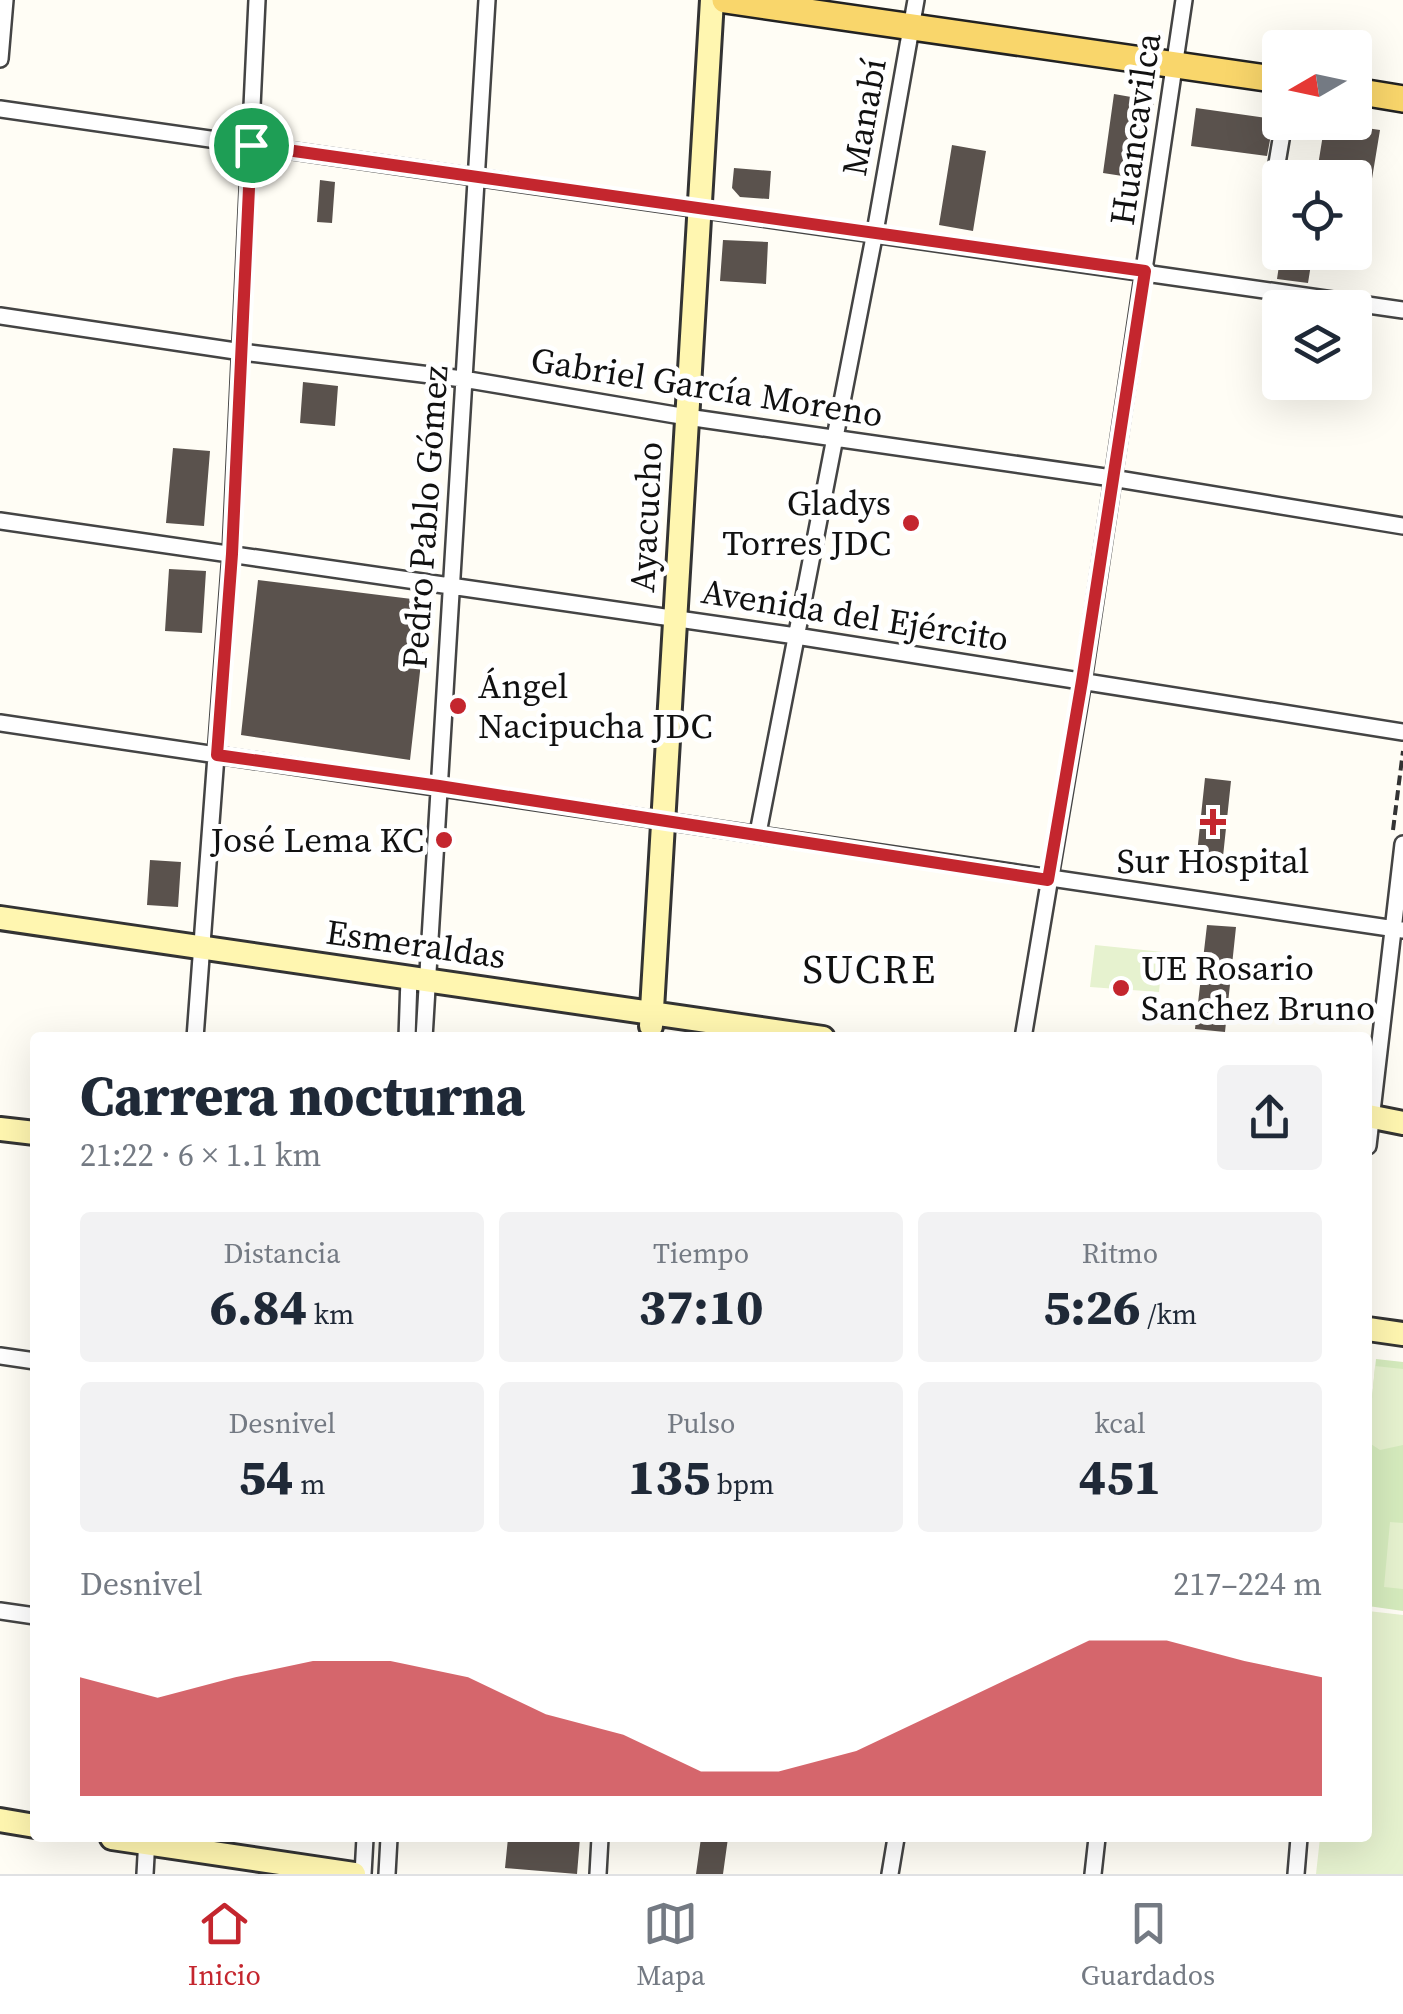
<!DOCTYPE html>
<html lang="es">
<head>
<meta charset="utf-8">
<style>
	:root { --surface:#fff; --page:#f2f2f3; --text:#1f2937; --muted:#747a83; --line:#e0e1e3; --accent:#c4262e }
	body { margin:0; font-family:"Source Serif 4",serif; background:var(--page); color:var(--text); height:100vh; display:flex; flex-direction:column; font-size:38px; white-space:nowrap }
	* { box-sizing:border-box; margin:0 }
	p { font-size:32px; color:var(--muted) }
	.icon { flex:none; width:55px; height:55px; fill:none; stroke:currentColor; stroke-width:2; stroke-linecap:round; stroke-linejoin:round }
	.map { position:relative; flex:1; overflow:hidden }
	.details { position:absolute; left:30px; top:1032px; width:1342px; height:810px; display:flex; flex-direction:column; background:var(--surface); border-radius:10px; box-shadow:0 10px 40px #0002 }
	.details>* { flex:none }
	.needle { width:65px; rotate:261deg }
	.buttons { position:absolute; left:1262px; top:30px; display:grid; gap:20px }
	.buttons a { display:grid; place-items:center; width:110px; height:110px; border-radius:10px; background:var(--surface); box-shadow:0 10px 40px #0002; font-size:50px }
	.pin { position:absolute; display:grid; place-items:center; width:85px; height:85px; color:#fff; margin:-42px; border:5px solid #fff; border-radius:50%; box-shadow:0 2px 10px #0007 }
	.round { display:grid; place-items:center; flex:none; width:105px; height:105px; border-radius:10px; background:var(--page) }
	.summary { display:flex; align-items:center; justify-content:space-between; height:170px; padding:0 50px }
	h1 { font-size:55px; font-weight:800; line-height:75px }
	.metrics { display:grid; grid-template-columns:repeat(3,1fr); gap:15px; height:170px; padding:10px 50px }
	.metrics div { display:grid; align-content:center; border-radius:10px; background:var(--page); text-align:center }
	.metrics b { font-size:50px; font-weight:800 }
	.metrics small { font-size:28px; font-weight:400 }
	.metrics p { font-size:28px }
	.chart { height:280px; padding:20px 50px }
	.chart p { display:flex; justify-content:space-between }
	.chart svg { width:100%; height:180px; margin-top:10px; fill:var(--accent); opacity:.7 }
	.dock { display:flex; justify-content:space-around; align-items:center; height:140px; border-top:2px solid var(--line); background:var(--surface); font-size:28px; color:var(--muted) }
	.dock a { display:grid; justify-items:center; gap:5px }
	.dock .selected { color:var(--accent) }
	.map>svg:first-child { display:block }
	.green { fill:#d5ebbd }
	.pitch { fill:#e6f2cf }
	.building { fill:#5a524d }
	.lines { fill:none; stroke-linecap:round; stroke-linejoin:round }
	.street-casing { stroke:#444; stroke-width:20 }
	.secondary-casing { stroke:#333; stroke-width:28 }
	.primary-casing { stroke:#222; stroke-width:30 }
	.path { stroke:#333; stroke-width:4; stroke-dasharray:10 5; stroke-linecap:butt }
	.street { stroke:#fff; stroke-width:15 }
	.secondary { stroke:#fff6b0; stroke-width:22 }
	.primary { stroke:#f9d66b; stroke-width:25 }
	.route-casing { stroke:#fff; stroke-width:20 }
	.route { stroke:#c4262e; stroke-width:12 }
	.poi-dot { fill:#c4262e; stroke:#fff; stroke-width:4 }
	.labels { text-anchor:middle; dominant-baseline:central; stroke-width:10; stroke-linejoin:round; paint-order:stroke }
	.street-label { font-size:35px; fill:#111; stroke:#fff }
	.poi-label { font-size:35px; fill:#111; stroke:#fff; text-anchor:end }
	.quarter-label { font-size:40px; letter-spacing:2.5px; fill:#111; stroke:#fff }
</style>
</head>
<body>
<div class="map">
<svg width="1403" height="1874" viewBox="0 0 1403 1874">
	<rect width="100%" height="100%" fill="#fffdf5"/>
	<path class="green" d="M 1376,1359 L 1403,1362 L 1403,1611 L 1368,1606 L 1368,1436 Z"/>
	<path class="pitch" d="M 1095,945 L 1163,952 L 1159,992 L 1090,987 Z
		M 1375,1366 L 1403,1369 L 1403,1445 L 1380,1450 L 1368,1442 Z
		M 1390,1522 L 1403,1523 L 1403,1589 L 1384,1587 Z
		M 1368,1611 L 1403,1615 L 1403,1874 L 1316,1874 L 1320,1838 L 1368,1838 Z"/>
	<path class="building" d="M 1114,94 L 1154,101 L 1142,179 L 1103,173 Z
		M 1196,108 L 1274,119 L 1267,156 L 1191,146 Z
		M 1325,122 L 1380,130 L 1367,209 L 1355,207 L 1355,178 L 1316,178 Z
		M 952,145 L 986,151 L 973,231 L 939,225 Z
		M 734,168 L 771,171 L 769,199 L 740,197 L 732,188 Z
		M 320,180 L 335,182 L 332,223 L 317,222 Z
		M 723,240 L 768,242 L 766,284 L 720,281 Z
		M 1281,252 L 1313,252 L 1308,283 L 1277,279 Z
		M 303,382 L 338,386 L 335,426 L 300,423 Z
		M 173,448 L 210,451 L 204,526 L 166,523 Z
		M 169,569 L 206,571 L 202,633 L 165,631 Z
		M 258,580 L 428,601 L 410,760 L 241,735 Z
		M 1205,778 L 1231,781 L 1222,866 L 1196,863 Z
		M 150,860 L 181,862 L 178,907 L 147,905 Z
		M 1207,925 L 1236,927 L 1225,1032 L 1195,1029 Z
		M 508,1838 L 580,1838 L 577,1874 L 505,1868 Z
		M 701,1838 L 728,1838 L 723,1874 L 696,1874 Z"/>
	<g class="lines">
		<defs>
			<path id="street" d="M 0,59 L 5,0
				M 0,109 L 1403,310
				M 1273,187 L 1284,122
				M 0,316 L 242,352 L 463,379 L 687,417 L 1112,478 L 1403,526
				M 0,521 L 796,636 L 1403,732
				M 0,723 L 1403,930
				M 758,833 L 875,232 L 916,0
				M 195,1038 L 231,554 L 257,0
				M 407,1038 L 409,978
				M 424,1038 L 487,0
				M 1023,1038 L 1083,681 L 1184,0
				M 1368,1146 L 1403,844
				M 0,1356 L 35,1361
				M 0,1611 L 35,1616
				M 145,1874 L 147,1838
				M 363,1874 L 365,1838
				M 387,1874 L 389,1838
				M 598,1874 L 600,1838
				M 890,1874 L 896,1838
				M 1093,1874 L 1097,1838
				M 1296,1874 L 1299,1838"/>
			<path id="secondary" d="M 0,918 L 823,1038
				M 651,1026 L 712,0
				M 1368,1116 L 1403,1123
				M 0,1129 L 35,1133
				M 1368,1329 L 1403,1334
				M 0,1820 L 35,1826
				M 112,1838 L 354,1874"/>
			<path id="primary" d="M 725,0 L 1280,80
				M 1355,91 L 1403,99"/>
		</defs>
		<use href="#street" class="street-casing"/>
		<use href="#secondary" class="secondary-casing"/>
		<use href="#primary" class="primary-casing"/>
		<path class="path" d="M 1393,830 L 1403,751"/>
		<use href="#street" class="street"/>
		<use href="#secondary" class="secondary"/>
		<use href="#primary" class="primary"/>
	</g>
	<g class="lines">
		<defs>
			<path id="route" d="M 251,145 L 1145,271 L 1082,681 L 1048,880 L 439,786 L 217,755 L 232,554 Z"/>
		</defs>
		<use href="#route" class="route-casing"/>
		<use href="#route" class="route"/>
	</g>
	<g class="poi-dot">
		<circle cx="911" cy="523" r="10"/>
		<circle cx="458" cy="706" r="10"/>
		<path d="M1208 807h10v10h10v10h-10v10h-10v-10h-10v-10h10z"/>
		<circle cx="444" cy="840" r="10"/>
		<circle cx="1121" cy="988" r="10"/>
	</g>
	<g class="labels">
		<g class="street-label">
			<text transform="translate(864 117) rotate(-80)">Manabí</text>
			<text transform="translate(1135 129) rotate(-82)">Huancavilca</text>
			<text transform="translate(707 387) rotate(9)">Gabriel García Moreno</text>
			<text transform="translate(425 517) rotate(-86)">Pedro Pablo Gómez</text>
			<text transform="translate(646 517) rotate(-87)">Ayacucho</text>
			<text transform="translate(855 615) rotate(9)">Avenida del Ejército</text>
			<text transform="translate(416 944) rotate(8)">Esmeraldas</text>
		</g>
		<g class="poi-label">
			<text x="891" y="503">Gladys<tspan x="891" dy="40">Torres JDC</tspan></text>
			<text x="478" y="686" text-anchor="start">Ángel<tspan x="478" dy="40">Nacipucha JDC</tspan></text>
			<text x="424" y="840">José Lema KC</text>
			<text x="1213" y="861" text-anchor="middle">Sur Hospital</text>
			<text x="1141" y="968" text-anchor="start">UE Rosario<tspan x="1141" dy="40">Sanchez Bruno</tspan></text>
		</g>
		<g class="quarter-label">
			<text x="870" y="969">SUCRE</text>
		</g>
	</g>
</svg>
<div class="buttons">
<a><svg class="needle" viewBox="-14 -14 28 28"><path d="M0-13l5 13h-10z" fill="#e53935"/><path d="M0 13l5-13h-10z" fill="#747a83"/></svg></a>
<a><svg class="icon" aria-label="locate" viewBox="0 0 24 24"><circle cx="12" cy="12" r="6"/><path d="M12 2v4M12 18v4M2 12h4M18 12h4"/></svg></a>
<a><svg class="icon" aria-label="layers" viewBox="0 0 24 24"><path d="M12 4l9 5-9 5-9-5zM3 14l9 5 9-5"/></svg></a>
</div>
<div class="pin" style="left:251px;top:145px;background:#1e9e55"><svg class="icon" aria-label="arrive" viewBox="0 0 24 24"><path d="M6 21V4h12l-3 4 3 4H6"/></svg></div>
<section class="details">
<div class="summary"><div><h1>Carrera nocturna</h1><p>21:22 · 6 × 1.1 km</p></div><a class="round"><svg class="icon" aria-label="share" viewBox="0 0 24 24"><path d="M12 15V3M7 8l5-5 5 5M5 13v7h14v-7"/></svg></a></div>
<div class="metrics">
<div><p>Distancia</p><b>6.84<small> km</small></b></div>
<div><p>Tiempo</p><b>37:10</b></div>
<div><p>Ritmo</p><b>5:26<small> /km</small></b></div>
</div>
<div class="metrics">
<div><p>Desnivel</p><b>54<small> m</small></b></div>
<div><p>Pulso</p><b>135<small> bpm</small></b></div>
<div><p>kcal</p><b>451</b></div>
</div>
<div class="chart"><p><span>Desnivel</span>217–224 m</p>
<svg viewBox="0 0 160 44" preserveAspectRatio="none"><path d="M0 44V15L10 20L20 15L30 11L40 11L50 15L60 24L70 29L80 38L90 38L100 33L110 24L120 15L130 6L140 6L150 11L160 15V44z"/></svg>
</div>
</section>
</div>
<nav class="dock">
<a class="selected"><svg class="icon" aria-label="home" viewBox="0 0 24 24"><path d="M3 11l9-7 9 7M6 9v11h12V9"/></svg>Inicio</a>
<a><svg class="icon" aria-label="map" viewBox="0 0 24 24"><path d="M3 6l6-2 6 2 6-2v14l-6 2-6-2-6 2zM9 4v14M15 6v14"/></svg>Mapa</a>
<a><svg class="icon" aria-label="saved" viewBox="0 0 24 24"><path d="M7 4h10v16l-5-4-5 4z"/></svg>Guardados</a>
</nav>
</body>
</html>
